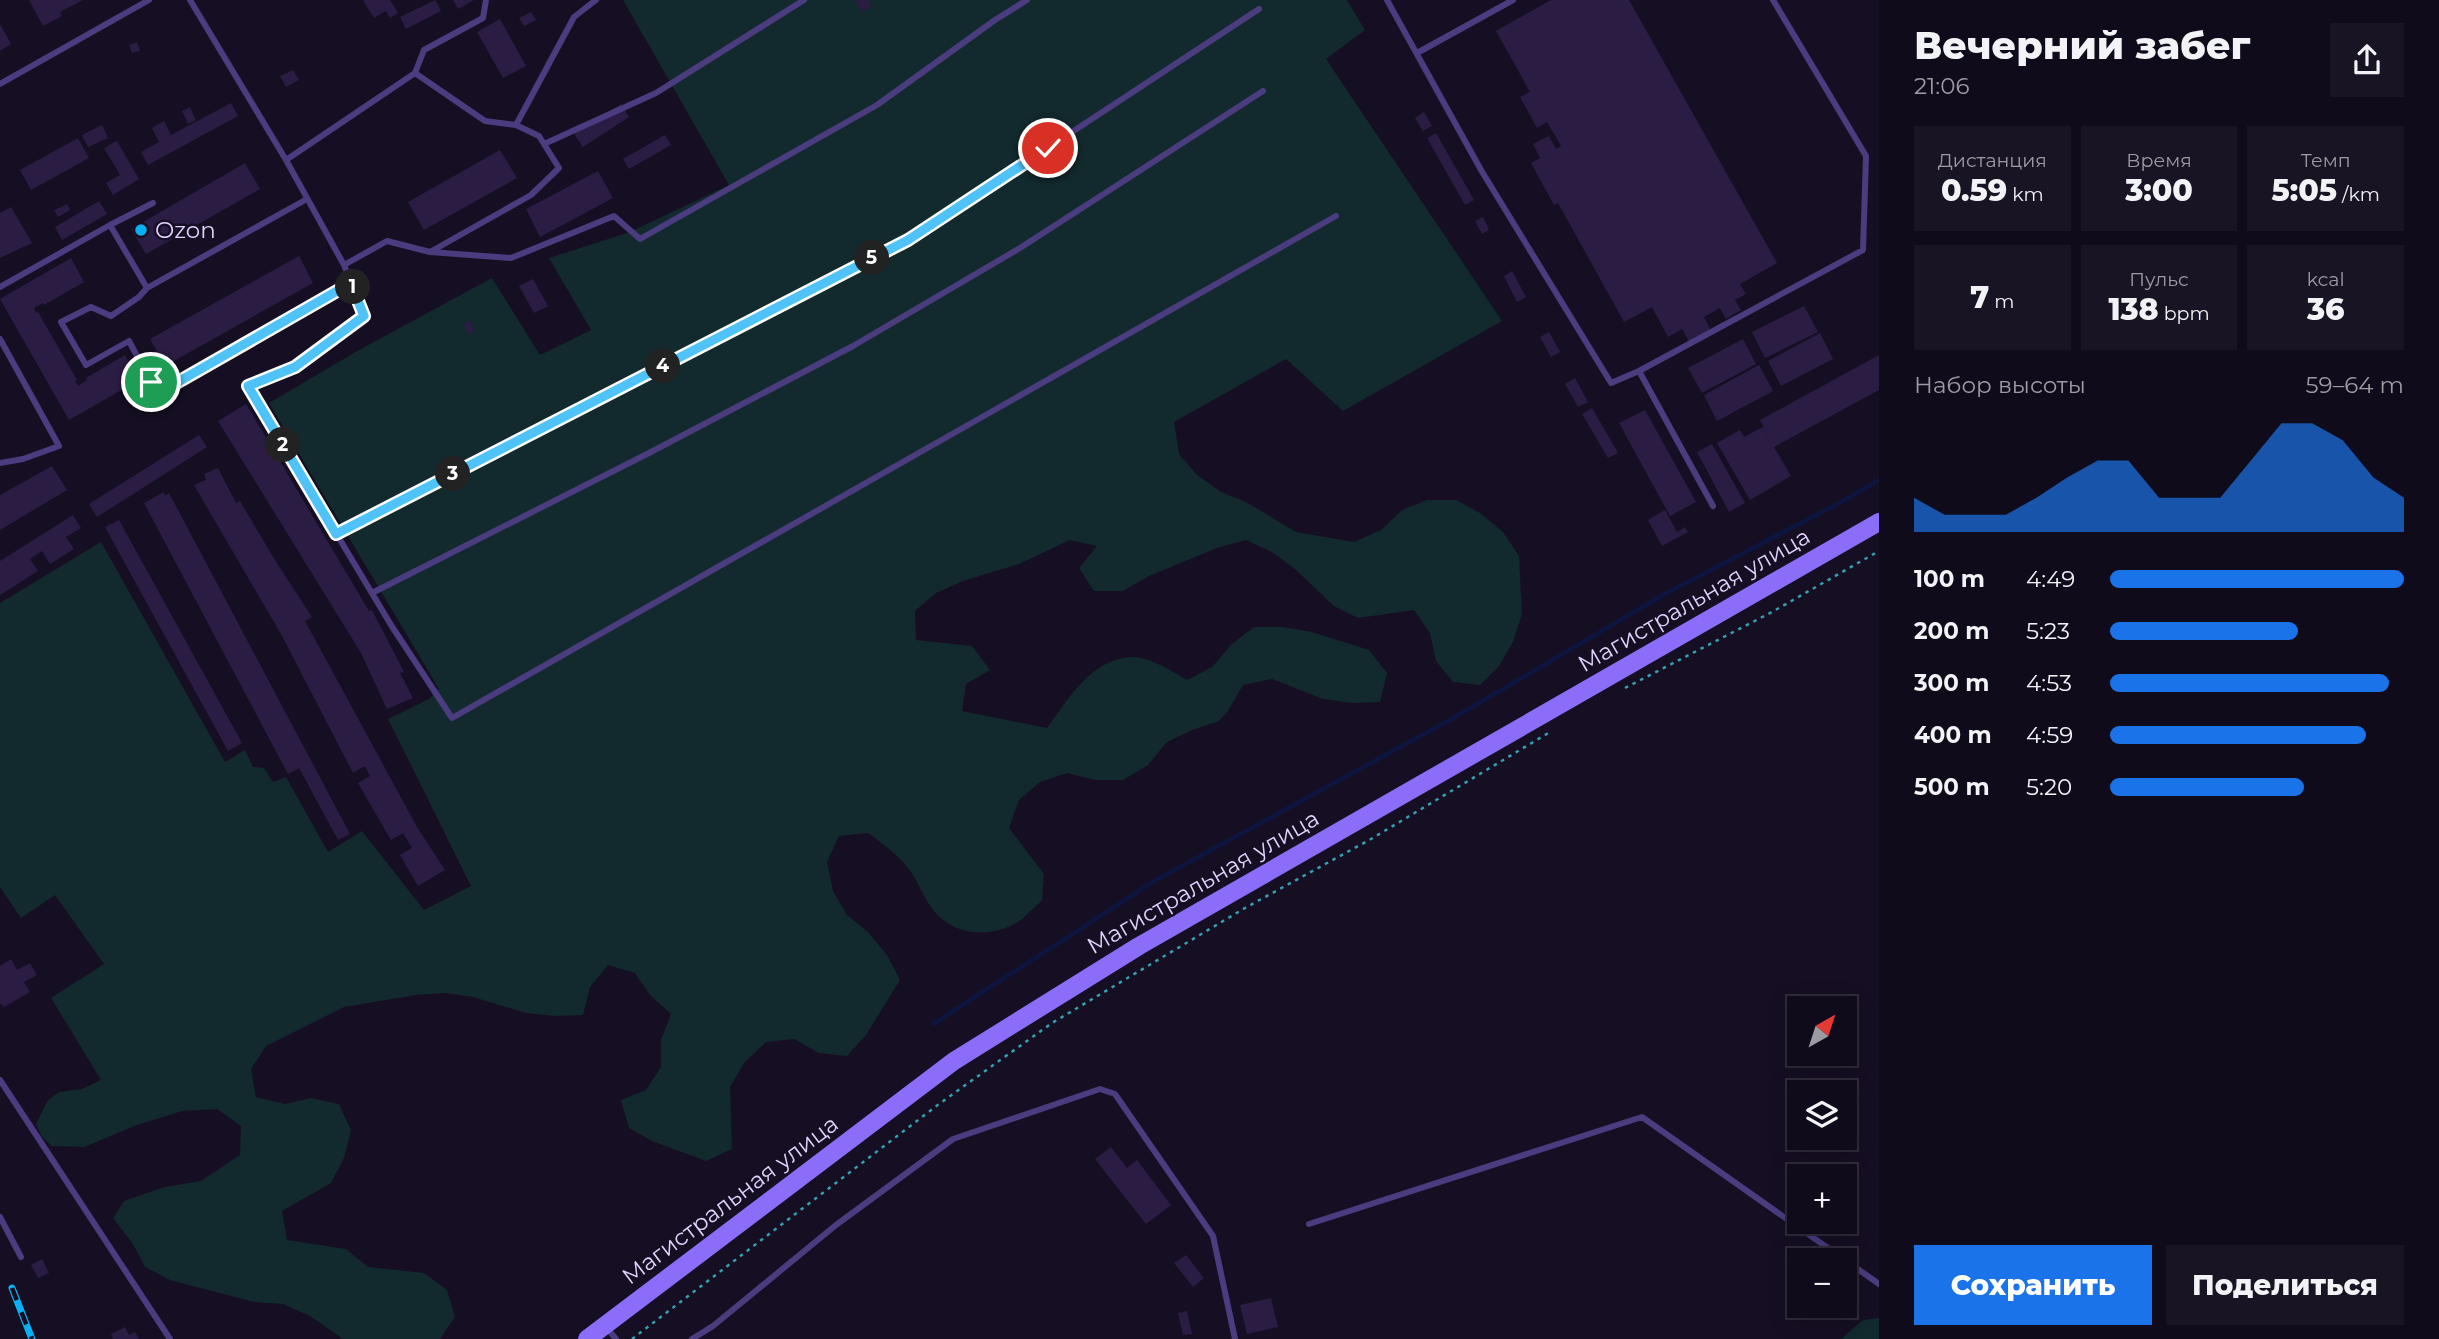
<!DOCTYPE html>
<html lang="ru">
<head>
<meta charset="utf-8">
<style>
	:root { --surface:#100b1a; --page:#191423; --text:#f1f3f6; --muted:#9c9ba2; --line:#302b39; --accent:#1a73e8 }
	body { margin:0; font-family:Montserrat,sans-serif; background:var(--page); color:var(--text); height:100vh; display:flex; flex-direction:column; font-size:26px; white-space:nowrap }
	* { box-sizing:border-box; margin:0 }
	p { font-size:23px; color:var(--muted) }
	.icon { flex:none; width:38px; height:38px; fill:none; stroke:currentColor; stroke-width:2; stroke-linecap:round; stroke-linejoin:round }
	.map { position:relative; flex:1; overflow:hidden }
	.details { display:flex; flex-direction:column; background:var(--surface); width:560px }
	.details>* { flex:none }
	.needle { width:46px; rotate:39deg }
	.controls { position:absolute; left:1787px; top:996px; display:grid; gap:14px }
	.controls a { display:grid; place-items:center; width:70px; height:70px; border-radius:0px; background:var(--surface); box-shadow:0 4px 18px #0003,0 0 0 2px var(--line); font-size:35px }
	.pin { position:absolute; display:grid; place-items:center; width:60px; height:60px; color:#fff; margin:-30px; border:4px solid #fff; border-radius:50%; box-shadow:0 2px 7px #0007 }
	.km { position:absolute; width:35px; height:35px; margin:-18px; border-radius:50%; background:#222; color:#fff; font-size:19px; line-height:35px; text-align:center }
	.round { display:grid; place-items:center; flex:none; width:74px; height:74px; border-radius:0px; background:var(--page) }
	.overview { display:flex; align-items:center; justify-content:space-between; height:119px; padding:0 35px }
	h1 { font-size:38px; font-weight:800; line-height:52px }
	.stats { display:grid; grid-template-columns:repeat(3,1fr); gap:10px; height:119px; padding:7px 35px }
	.stats div { display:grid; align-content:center; border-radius:0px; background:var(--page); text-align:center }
	.stats b { font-size:30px; font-weight:800 }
	.stats small { font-size:19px; font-weight:400 }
	.stats p { font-size:19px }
	.chart { height:196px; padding:14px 35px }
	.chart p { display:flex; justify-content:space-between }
	.chart svg { width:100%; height:126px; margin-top:7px; fill:var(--accent); opacity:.7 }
	.primary-button { display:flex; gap:14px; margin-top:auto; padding:14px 35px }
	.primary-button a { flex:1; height:80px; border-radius:0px; background:var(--accent); color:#fff; font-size:28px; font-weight:800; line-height:80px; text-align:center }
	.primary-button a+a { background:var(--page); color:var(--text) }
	ul { padding:0 35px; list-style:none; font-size:23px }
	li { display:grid; grid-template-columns:112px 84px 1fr; align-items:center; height:52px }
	li i { height:18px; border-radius:9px; background:var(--accent) }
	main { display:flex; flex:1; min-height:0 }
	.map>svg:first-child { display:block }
	.green { fill:#12292d }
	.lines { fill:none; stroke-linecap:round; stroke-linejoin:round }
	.stream { stroke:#0c153f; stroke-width:4.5 }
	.building { fill:#2b1c43 }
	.path { stroke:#33a1b1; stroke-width:2.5; stroke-dasharray:3.5 5; stroke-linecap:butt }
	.service { stroke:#4b3c80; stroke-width:6 }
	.secondary { stroke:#8b6dfa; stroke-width:18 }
	.rail-casing { stroke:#09b0f3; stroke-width:7 }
	.rail { stroke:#160f23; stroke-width:4.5; stroke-dasharray:13; stroke-linecap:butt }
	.route-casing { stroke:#fff; stroke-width:14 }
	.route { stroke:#4fc3f7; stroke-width:9 }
	.poi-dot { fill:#09b0f3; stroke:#160f23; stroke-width:2.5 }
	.labels { text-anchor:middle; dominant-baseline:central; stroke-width:5; stroke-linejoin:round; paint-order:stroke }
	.poi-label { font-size:23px; fill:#dfd2fd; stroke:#160f23; text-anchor:start }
	.street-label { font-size:23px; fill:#dfd2fd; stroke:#160f23 }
</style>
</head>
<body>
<main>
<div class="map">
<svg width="1879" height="1339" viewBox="0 0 1879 1339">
	<rect width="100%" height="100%" fill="#160f23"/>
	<path class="green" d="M 623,0 L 1347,0 L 1365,30 L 1326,59 L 1502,321 L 1343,411 L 1286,359 L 1174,422 L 1179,454 L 1197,475 L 1221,492 L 1246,502 L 1296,532 L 1354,542 L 1381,530 L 1402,510 L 1427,500 L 1456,500 L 1480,513 L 1503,532 L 1519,556 L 1522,614 L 1513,642 L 1499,666 L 1480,685 L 1453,682 L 1436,661 L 1430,633 L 1414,610 L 1358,618 L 1334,606 L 1295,569 L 1272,552 L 1246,540 L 1217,548 L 1149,576 L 1123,591 L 1094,591 L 1079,568 L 1097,546 L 1070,540 L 1019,564 L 963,581 L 936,593 L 915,611 L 916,640 L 972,646 L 990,670 L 966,684 L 962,711 L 1047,728 C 1069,698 1091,659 1132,657 C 1150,657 1172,671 1187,680 L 1212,667 L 1232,644 L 1254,627 L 1283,627 L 1312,632 L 1369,650 L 1387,673 L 1380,702 L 1353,703 L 1323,699 L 1272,679 L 1243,685 L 1228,711 L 1219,721 L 1192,730 L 1167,742 L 1148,765 L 1123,780 L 1095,780 L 1067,773 L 1040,782 L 1019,800 L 1009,828 L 1044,874 L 1042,900 C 1036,906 1029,913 1022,919 C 999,936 965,938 942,919 C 926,906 920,884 909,869 C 897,854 883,844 868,833 L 839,836 L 827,862 L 833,891 L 847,915 L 869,933 L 887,955 L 900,980 L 866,1035 L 847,1056 L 819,1053 L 794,1039 L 766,1042 L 744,1063 L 730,1087 L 732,1149 L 706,1161 L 652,1141 L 629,1128 L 621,1100 L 646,1090 L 661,1067 L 661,1040 L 671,1014 L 650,995 L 635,973 L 608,965 L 590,987 L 583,1015 L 555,1016 L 526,1013 L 473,997 L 445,993 L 416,995 L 344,1007 L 266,1046 L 251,1069 L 256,1097 L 285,1104 L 311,1098 L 339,1104 L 351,1130 L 344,1158 L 331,1183 L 282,1211 L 287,1240 L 346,1249 L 368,1267 L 424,1273 L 447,1290 L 455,1317 L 440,1339 L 343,1339 L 310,1316 L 283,1304 L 254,1302 L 170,1280 L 145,1267 L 133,1244 L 113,1218 L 124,1201 L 165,1187 L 201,1181 L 240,1155 L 241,1126 L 217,1109 L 182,1111 L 137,1125 L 84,1147 L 52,1146 L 42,1137 L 36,1124 L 48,1100 L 59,1092 L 82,1089 L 101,1080 L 51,998 L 104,964 L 55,895 L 21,918 L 0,887 L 0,603 L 101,542 L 225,762 L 245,750 L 253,767 L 264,768 L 273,782 L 286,777 L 328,852 L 362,831 L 424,910 L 471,886 L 388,719 L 429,699 L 439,689 L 269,403 L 359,350 L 492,278 L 540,355 L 591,330 L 549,258 L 630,232 L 729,185 Z
		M 1879,1318 L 1879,1339 L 1841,1339 L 1863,1320 Z"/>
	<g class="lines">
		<path class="stream" d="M 933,1024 L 1156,880 L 1455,717 L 1663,595 L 1843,501 L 1879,480"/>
	</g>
	<path class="building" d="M 29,0 L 83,0 L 60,12 L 62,16 L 43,26 Z
		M 363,0 L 390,0 L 398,13 L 390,18 L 386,11 L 374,18 Z
		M 435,0 L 441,11 L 406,29 L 400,17 Z
		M 453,0 L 474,0 L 458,9 Z
		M 855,0 L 868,0 L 872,6 L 862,12 Z
		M 1551,0 L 1629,0 L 1777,263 L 1740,284 L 1746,294 L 1735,300 L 1741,310 L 1726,319 L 1720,308 L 1704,317 L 1711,331 L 1690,343 L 1682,329 L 1668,337 L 1652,307 L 1624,322 L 1558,203 L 1554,205 L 1531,163 L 1540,158 L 1533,144 L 1549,136 L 1556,149 L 1561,146 L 1547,122 L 1537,128 L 1520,97 L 1530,92 L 1496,31 Z
		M 531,12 L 536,20 L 524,26 L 519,18 Z
		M 500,19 L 526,66 L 503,78 L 477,32 Z
		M 0,24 L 11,44 L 0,51 Z
		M 137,42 L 140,51 L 132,53 L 129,45 Z
		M 293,70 L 299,80 L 286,87 L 280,76 Z
		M 231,103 L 238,116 L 148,165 L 141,152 L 159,142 L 152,128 L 164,121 L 171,135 Z
		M 621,104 L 629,117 L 583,147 L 574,134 Z
		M 190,107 L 196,120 L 188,124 L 182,111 Z
		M 1424,112 L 1432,126 L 1423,131 L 1415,118 Z
		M 102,125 L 108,138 L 88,147 L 82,135 Z
		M 1436,133 L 1474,200 L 1465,205 L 1427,138 Z
		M 665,135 L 671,145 L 629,169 L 623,159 Z
		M 78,138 L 89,158 L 31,190 L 20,170 Z
		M 117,141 L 139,179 L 113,195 L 106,183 L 120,175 L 104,148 Z
		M 500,150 L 517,178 L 424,230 L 408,202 Z
		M 245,163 L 260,189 L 146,254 L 131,229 Z
		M 598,171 L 613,198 L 540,237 L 526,209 Z
		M 99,201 L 107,214 L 62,240 L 55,227 Z
		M 67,204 L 70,210 L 58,217 L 54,210 Z
		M 11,207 L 32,243 L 0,258 L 0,213 Z
		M 1483,217 L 1489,230 L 1482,234 L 1475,221 Z
		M 299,256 L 313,283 L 165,366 L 150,339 Z
		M 71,258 L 84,282 L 44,305 L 43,303 L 34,308 L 36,313 L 38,312 L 77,380 L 75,381 L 78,386 L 87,380 L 86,378 L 125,355 L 139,380 L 69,420 L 0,299 Z
		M 1512,271 L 1526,297 L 1517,302 L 1504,276 Z
		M 533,279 L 548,306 L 534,313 L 519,286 Z
		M 1804,306 L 1818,332 L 1765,358 L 1752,332 Z
		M 470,320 L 475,331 L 468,334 L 463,324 Z
		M 1549,332 L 1560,352 L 1551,357 L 1540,337 Z
		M 1820,333 L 1833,359 L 1781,386 L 1768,361 Z
		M 1743,339 L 1756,364 L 1702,393 L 1688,368 Z
		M 1879,355 L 1879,390 L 1774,447 L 1791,476 L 1750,500 L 1717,443 L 1740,430 L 1744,437 L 1763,427 L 1769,438 L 1760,420 Z
		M 1759,365 L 1773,391 L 1717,421 L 1704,395 Z
		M 1575,378 L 1588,402 L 1578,407 L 1565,384 Z
		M 246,404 L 369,611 L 372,610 L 404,672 L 400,673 L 413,698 L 387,709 L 361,653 L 218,421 Z
		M 1592,408 L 1618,453 L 1608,458 L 1582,414 Z
		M 1645,410 L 1696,502 L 1670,516 L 1619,423 Z
		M 199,435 L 207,447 L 97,517 L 89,504 Z
		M 1712,444 L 1745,503 L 1729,512 L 1697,452 Z
		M 52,466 L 67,490 L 0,530 L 0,495 Z
		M 218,468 L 236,503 L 240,501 L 273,557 L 312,617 L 305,621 L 417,827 L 445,870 L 418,886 L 400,855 L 412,848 L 403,833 L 391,840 L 358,783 L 370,776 L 365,766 L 353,773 L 281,634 L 194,485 L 206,480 L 204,474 Z
		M 164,492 L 165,496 L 169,493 L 350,834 L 338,840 L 299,768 L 288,774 L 144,503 Z
		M 1665,510 L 1677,532 L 1685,527 L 1688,532 L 1662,546 L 1648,520 Z
		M 73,515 L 81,528 L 66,537 L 74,549 L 50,564 L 42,551 L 30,559 L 38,571 L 0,595 L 0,561 Z
		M 119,520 L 242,743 L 228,751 L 105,527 Z
		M 11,959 L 17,970 L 30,963 L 37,975 L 24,982 L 30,992 L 4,1007 L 0,1003 L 0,966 Z
		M 1111,1147 L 1127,1168 L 1137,1160 L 1171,1205 L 1146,1224 L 1095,1159 Z
		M 1186,1255 L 1204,1278 L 1193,1287 L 1174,1263 Z
		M 42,1259 L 49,1273 L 38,1278 L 31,1265 Z
		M 1271,1298 L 1278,1327 L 1247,1334 L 1240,1305 Z
		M 1187,1311 L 1192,1334 L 1183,1335 L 1178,1313 Z
		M 125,1327 L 129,1335 L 135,1332 L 139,1339 L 113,1339 L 111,1334 Z"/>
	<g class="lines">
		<path class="path" d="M 1625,688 L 1772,612 L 1879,551
			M 632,1339 L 939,1104 L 1052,1023 L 1245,908 L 1371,839 L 1550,732"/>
		<path class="service" d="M 190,0 L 286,160 L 344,265 L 364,316 L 295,367 L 248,386 L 391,625 L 452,718 L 1336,216
			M 1387,0 L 1481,170 L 1611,383 L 1639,371 L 1863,250 L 1866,156 L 1773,0
			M 1417,53 L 1513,0
			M 415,73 L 424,50 L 483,18 L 486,0
			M 0,84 L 149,0
			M 516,125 L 574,17 L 596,0
			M 544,144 L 656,93 L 804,0
			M 286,160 L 415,73 L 485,121 L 516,125 L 539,136 L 559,168 L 531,195 L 430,252 L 387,241 L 344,265
			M 110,225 L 147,288 L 139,297 L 111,316 L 91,307 L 61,322 L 86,365 L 129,341 L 151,382 L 164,390 L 351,283
			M 430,252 L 511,258 L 614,216 L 640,239 L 877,105 L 995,20 L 1027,0
			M 0,287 L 110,225 L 153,203
			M 147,288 L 307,199
			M 0,339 L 59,446 L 23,459 L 0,463
			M 1639,371 L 1713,506
			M 336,534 L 908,240 L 1259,9
			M 372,593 L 651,452 L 853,346 L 1020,248 L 1263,91
			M 0,1080 L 170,1339
			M 0,1217 L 21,1257
			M 1309,1224 L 1642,1117 L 1879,1284
			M 606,1327 L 616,1339
			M 692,1339 L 713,1326 L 836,1225 L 953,1139 L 1100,1089 L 1115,1094 L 1213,1236 L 1235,1339"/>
		<path class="secondary" d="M 587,1339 L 954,1061 L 1139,946 L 1879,522"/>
		<defs>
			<path id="rail" d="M 12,1288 L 32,1339"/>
		</defs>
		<use href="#rail" class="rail-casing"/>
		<use href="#rail" class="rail"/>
	</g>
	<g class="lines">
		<defs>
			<path id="route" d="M 151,382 L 164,390 L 351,283 L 364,316 L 295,367 L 248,386 L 336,534 L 908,240 L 1048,148"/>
		</defs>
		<use href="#route" class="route-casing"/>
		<use href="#route" class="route"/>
	</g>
	<circle class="poi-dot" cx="141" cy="230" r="7"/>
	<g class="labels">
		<g class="poi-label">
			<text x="155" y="230">Ozon</text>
		</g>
		<g class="street-label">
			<text transform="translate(1694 600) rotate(-30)">Магистральная улица</text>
			<text transform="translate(1203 882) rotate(-30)">Магистральная улица</text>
			<text transform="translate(730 1200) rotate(-37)">Магистральная улица</text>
		</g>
	</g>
</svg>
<div class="controls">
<a><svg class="needle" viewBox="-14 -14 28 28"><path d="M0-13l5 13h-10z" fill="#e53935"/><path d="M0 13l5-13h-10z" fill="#9c9ba2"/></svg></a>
<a><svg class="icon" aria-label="layers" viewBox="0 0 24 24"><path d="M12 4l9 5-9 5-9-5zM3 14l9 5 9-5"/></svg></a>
<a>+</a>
<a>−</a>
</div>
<div class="pin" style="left:151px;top:382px;background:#1e9e55"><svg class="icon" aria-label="arrive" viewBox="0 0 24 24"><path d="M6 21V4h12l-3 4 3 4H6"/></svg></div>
<div class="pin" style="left:1048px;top:148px;background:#d93025"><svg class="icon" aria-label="check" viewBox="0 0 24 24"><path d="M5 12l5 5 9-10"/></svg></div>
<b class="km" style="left:353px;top:287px">1</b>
<b class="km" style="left:283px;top:445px">2</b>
<b class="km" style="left:453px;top:474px">3</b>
<b class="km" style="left:663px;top:366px">4</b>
<b class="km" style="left:872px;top:258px">5</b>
</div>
<section class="details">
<div class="overview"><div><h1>Вечерний забег</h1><p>21:06</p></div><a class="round"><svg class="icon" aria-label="share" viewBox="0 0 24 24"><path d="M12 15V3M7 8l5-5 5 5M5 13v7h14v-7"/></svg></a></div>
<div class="stats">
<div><p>Дистанция</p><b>0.59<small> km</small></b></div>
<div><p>Время</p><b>3:00</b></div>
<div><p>Темп</p><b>5:05<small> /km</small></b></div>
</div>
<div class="stats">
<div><b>7<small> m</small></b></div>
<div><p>Пульс</p><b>138<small> bpm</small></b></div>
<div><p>kcal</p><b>36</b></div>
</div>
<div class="chart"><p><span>Набор высоты</span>59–64 m</p>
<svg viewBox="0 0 160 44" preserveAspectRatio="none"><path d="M0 44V32L10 38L20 38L30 38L40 32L50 25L60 19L70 19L80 32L90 32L100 32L110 19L120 6L130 6L140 12L150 25L160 32V44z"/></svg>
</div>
<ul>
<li><b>100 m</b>4:49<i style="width:100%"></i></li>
<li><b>200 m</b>5:23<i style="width:64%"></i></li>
<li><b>300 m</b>4:53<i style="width:95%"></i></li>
<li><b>400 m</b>4:59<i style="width:87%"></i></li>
<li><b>500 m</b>5:20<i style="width:66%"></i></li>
</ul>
<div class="primary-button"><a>Сохранить</a><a>Поделиться</a></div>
</section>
</main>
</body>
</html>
